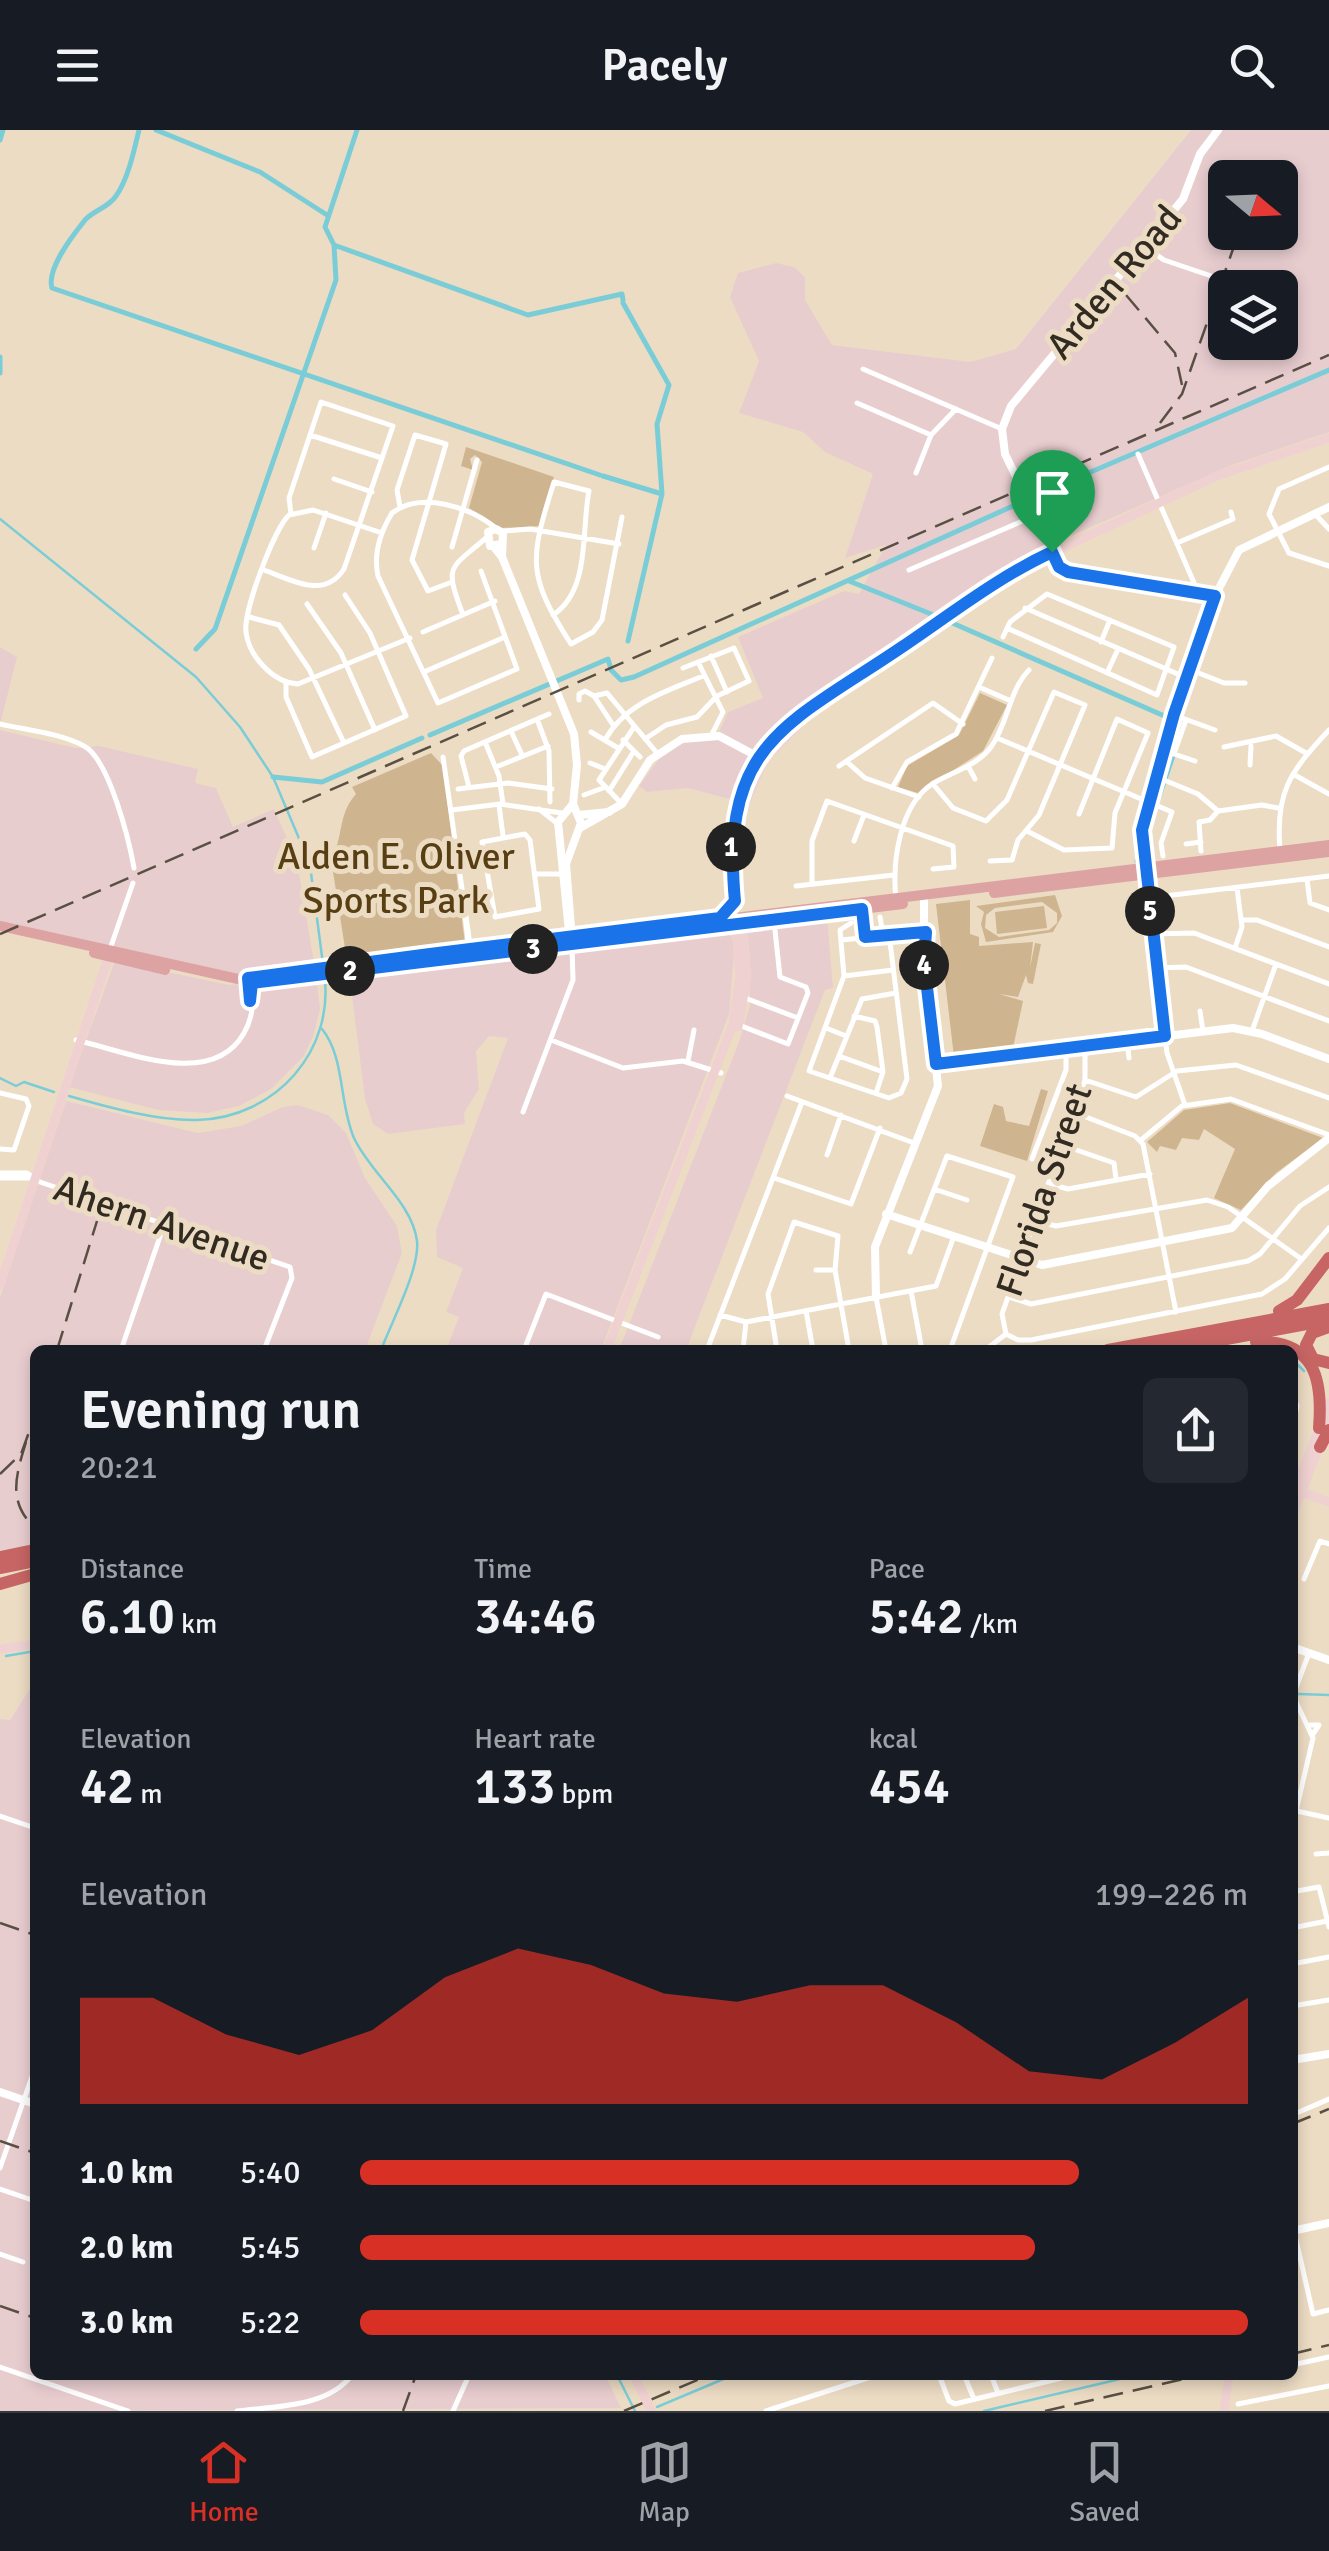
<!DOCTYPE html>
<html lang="en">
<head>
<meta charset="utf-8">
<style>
	:root { --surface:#171b24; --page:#242831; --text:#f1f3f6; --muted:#9ea1a6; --line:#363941; --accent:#d93025 }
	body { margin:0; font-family:Signika,sans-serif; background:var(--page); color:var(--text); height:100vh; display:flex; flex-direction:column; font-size:38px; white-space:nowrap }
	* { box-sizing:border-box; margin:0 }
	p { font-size:32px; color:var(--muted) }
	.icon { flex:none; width:55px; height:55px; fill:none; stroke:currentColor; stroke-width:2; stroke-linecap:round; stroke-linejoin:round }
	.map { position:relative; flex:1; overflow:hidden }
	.details { position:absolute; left:30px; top:1215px; width:1268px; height:1035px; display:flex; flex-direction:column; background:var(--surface); border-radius:15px; box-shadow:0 5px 15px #0003 }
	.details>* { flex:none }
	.needle { width:65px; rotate:109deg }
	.tools { position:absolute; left:1208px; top:30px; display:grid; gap:20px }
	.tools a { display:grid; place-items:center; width:90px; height:90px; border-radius:15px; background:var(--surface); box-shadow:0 5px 15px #0003; font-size:50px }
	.pin { position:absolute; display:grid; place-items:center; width:85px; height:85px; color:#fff; margin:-102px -42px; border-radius:50% 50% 50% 0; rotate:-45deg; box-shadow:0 0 10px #0007 }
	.pin .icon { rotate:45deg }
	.km { position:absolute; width:50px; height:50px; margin:-25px; border-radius:50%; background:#222; color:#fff; font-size:28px; line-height:50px; text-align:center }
	.round { display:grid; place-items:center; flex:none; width:105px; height:105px; border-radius:15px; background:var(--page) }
	.head { display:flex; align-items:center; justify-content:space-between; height:170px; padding:0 50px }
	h1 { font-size:55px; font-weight:600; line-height:75px }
	.figures { display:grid; grid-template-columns:repeat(3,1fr); gap:15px; height:170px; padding:10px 50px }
	.figures div { display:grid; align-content:center }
	.figures b { font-size:50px; font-weight:600 }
	.figures small { font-size:28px; font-weight:400 }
	.figures p { font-size:28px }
	.chart { height:280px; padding:20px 50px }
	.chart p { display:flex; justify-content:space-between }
	.chart svg { width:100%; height:180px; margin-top:10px; fill:var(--accent); opacity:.7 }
	ul { padding:0 50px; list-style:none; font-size:32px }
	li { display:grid; grid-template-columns:160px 120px 1fr; align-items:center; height:75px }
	li i { height:25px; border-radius:12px; background:var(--accent) }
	header { display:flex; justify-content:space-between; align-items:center; height:130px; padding:0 50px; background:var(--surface); font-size:45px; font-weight:600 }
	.menu { display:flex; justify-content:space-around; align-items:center; height:140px; border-top:2px solid var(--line); background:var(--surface); font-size:28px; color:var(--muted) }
	.menu a { display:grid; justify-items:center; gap:5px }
	.menu .on { color:var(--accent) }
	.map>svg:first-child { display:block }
	.industrial { fill:#e8cdcf; fill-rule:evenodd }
	.green { fill:#ceb590; fill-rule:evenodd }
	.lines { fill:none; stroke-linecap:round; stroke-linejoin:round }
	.stream { stroke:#7acdd7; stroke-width:2.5 }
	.canal { stroke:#7acdd7; stroke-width:5 }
	.minor { stroke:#fff; stroke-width:5 }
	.tertiary { stroke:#fff; stroke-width:8 }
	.secondary { stroke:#eed1d0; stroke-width:9 }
	.primary { stroke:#dda3a2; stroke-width:10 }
	.motorway { stroke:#c66564; stroke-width:12 }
	.rail { stroke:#595043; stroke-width:2.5; stroke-dasharray:20 10; stroke-linecap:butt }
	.route-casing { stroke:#fff; stroke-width:20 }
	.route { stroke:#1a73e8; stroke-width:12 }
	.labels { text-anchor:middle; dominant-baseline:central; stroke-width:10; stroke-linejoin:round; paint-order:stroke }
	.street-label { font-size:38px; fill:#312b21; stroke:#eddcc4 }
	.park-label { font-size:38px; fill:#573e13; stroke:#eddcc4 }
</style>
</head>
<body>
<header><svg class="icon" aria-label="menu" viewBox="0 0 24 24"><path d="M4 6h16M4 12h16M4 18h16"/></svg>Pacely<svg class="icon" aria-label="search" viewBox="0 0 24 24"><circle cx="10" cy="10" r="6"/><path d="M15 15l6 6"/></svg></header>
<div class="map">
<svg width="1329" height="2281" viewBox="0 0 1329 2281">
	<rect width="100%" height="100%" fill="#eddcc4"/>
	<path class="industrial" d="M 1191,0 L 1329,0 L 1329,302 L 1232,335 L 1014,431 L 939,487 L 786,586 L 770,602 L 739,651 L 733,670 L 688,658 L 647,662 L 639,656 L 664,622 L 690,610 L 715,611 L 728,582 L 763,568 L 738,507 L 844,461 L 859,464 L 886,415 L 845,428 L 873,344 L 825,322 L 803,302 L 739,283 L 759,231 L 730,167 L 738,143 L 776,133 L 794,137 L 805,147 L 805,170 L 832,215 L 970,232 L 1016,219 ZM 1225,48 L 1280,48 L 1280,102 L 1225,102 ZM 1225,158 L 1280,158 L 1280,212 L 1225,212 Z
		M 0,517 L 17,527 L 0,595 Z
		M 0,600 L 75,618 L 99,616 L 198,639 L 195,653 L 216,658 L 233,697 L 274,679 L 297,731 L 315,839 L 249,848 L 0,796 Z
		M 827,787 L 833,858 L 825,860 L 686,1220 L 619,1220 L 739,912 L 750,875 L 748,799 Z
		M 724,801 L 733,808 L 734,822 L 729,884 L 601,1220 L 446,1220 L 459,1187 L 446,1182 L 463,1138 L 437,1127 L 436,1100 L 508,908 L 489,906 L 476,921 L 479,959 L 464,983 L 465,994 L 388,1004 L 373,994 L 365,969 L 349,842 Z
		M 115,831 L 229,855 L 316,845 L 320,879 L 313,907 L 303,927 L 271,959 L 239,976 L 207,983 L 158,980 L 69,957 Z
		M 66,971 L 198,1003 L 241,996 L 283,977 L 298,975 L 328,985 L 346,1003 L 365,1048 L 397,1096 L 402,1123 L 365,1220 L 35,1220 L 35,1417 L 0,1420 L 0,1168 Z
		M 35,1551 L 35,2245 L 605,2245 L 621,2278 L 0,2281 L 0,1589 L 10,1590 Z"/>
	<path class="green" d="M 466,317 L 554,347 L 540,396 L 501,398 L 469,378 L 482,332 L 475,325 L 470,329 L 473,340 L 461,336 Z
		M 980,563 L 1007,575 L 983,621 L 918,663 L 898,657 L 907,636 L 959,605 Z
		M 431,623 L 443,636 L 465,814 L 347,831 L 331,729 C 344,708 337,685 356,664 L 352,657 Z
		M 1055,765 L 1062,786 L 1053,802 L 986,812 L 981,794 L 984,782 L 976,776 ZM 1042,772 L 1057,783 L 1057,793 L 1049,800 L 999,807 L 985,798 L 986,785 L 995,778 Z
		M 970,770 L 970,804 L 979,807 L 979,816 L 1033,812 L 1030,838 L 1035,813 L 1041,814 L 1033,854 L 1028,853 L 1026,845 L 1018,867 L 999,864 L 1023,871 L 1013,918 L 954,927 L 936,774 Z
		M 1044,776 L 1047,798 L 997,804 L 995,782 Z
		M 1041,959 L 1048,961 L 1027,1031 L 980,1016 L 994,974 L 1003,977 L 1006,991 L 1029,996 Z
		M 1230,973 L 1323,1008 L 1276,1043 L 1241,1080 L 1214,1068 L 1235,1019 L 1204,999 L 1199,1010 L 1182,1008 L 1176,1020 L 1160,1016 L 1157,1022 L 1147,1012 L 1184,980 Z"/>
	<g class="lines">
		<path class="stream" d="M 0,389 L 196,547 L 240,597 L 273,647 L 298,706 L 311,743 L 323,834
			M 322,899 C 345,927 339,974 354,1008 C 370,1043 412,1072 417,1111 C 420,1139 391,1193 381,1220
			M 0,948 L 16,956 L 24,952 L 54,962
			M 69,966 C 107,977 157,991 197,990 C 276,988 336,920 324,842
			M 1231,1220 L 1254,1218
			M 1292,1229 L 1304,1241
			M 6,1526 L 35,1521
			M 1298,1564 L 1329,1565
			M 617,2245 L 635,2281
			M 657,2277 L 733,2245
			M 984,2281 L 1137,2245"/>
		<path class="canal" d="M 139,0 C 134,21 128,49 116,66 C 108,78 94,80 85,90 C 73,105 46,139 52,158 L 600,345
			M 156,0 L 260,42 L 327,85
			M 357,0 L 325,97 L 334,115 L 528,185 L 622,164 L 623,170
			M 0,10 L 3,0
			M 623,173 L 669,255 L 657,294 L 662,364 L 628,511
			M 0,227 L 0,243
			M 603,346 L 662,364
			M 1030,368 L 1329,240
			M 849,451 L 936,486
			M 950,492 L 1169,588 L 1181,600
			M 196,519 L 215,499 L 336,150 L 334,115
			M 611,540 L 621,550 L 634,547 L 1024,371
			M 430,605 L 608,529 L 610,536
			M 273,647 L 322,652 L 422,608
			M 1137,731 L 1175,620"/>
		<path class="minor" d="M 1144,116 L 1164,130 L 1229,152
			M 863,239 L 1002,299
			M 857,273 L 931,305
			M 310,305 L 382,328
			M 1138,324 L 1198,462
			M 1329,337 L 1279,359 L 1269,384 L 1289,423 L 1329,436
			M 916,343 L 931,305 L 956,279
			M 334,349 L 372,362
			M 400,377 L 397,360 L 415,305 L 446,314 L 412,430 L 428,461 L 452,452
			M 1315,384 L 1329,399
			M 504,401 L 530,399 L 619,414
			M 382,403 L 313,380 L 289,385 C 274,399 243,482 246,502 C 249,527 274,553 298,554 L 410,508
			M 1177,413 L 1233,389 L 1231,382
			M 452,417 L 477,330
			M 314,418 L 326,383
			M 264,440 C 292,450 324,470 344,439 L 393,296 L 321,272 L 289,368 L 291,384
			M 909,440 L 1034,386
			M 481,441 L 517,539 L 438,573 L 378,446 C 373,424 380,403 392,383 C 421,361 471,377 497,399
			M 307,474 L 341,523 L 375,600
			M 1025,478 L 1187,548
			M 463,485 C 444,434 449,440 486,408
			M 553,485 C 591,460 581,400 589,361 L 554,352 C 529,431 527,445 571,514 L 593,502 L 602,490 L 622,387
			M 249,487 L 279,495 L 309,539 L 344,613
			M 423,502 L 495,471
			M 1003,507 L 1010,492 L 1047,464 L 1174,517 L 1157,565 L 1007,498
			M 1101,512 L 1110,490
			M 711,526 L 727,562
			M 698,532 L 723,582 L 711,606
			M 1191,540 L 1224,553 L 1245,553
			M 426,541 L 505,507
			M 1107,543 L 1118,519
			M 286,554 L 286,567 L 312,627 L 406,586 L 370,503 L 345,465
			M 979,557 L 1011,571
			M 594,566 L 613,595
			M 579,570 L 579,564 L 585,561 L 594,566 L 607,563 L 657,623
			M 1174,585 L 1215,600
			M 537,589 L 549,621 L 550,672
			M 1186,590 L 1174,624 L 1195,631
			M 0,594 C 26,600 60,603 84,616 C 109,629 129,710 134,738
			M 511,601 L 522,625
			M 591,602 L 618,618
			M 997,608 L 1172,682 L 1161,713 L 1163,726
			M 645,609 L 666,595 L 697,587 L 717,566 L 749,551 L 734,518 L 683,538
			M 605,610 C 625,573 667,561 703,546
			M 623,610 L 640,627
			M 485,612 L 499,646 L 503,674
			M 1224,617 L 1276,606 L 1306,623
			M 443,627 L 471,821
			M 847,632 L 865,648 L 919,667
			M 590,633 L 605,639
			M 1250,635 L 1251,616
			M 839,636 L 933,573 L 963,594
			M 968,636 L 975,649
			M 496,637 L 548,616
			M 1293,644 L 1329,664
			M 1159,648 L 1198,664 L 1218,681
			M 933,654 L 953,678 L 986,691 L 1007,670 L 1054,562 L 1085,575 L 1039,685 L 1018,710 L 1012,730 L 990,731
			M 469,657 L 461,626 L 464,621 L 549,584
			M 892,658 L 907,632 L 956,604 L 992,528
			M 458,659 L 508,653 L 552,659
			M 609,661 L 634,621
			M 584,665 L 603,658
			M 622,674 L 599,650 L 634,597
			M 499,675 L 503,706
			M 539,679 L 558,694
			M 452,680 L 500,674 L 562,683
			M 1218,681 L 1262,675 L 1278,678
			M 1027,701 L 1064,720 L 1112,718 L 1115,683 L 1148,603 L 1117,589 L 1079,684
			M 525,704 L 530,710 L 539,779 L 495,787 L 482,712 Z
			M 854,711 L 864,685
			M 1186,714 L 1201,712
			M 1280,720 C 1275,662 1290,642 1329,600
			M 1201,721 L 1199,692 L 1210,690 L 1218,681
			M 1144,736 L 1143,694 L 1215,466
			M 535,744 L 560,744
			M 1146,747 L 1167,923 L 1185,975
			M 1307,749 L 1310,773 L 1329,780
			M 812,754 L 812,711 L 827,671 L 953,716 L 954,737 L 933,739
			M 796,756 L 894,745
			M 463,767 L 469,820
			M 1148,768 L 1329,746
			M 896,769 C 892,733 899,676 932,654 C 952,642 977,636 991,617 C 1008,594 1009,560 1029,540
			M 866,780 L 869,807
			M 862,782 L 865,806
			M 880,787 L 883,805
			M 1241,790 L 1257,790 L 1329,817
			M 851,793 L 840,800 L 844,846 L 809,941 L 889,968 L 901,963 L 907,949 L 889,804
			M 1152,804 L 1194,803 L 1329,854
			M 841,810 L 926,802
			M 1235,818 L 1242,797 L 1237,758
			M 110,819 L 133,753
			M 1157,838 L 1186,837 L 1329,891
			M 844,846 L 893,840
			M 745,868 L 798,888
			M 1200,881 L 1203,901
			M 854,886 L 875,891 L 877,897 L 883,942 L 876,963
			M 739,895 L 788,914 L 808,863 L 806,857 L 780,847 L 774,791
			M 826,898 L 846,906
			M 1252,901 L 1276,834
			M 76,910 C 125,921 212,960 244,903 C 253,888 255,867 250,850
			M 551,910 L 623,938 L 683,931 L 721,943
			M 1127,911 L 1129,928
			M 839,926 L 883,942
			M 688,931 L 694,900
			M 830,948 L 862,869 L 896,863
			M 1085,950 L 1136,967 L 1177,941 L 1236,935 L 1329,968
			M 0,963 L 26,969 L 29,976 L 14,1020 L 0,1019
			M 787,966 L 914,1013
			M 523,982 L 573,850 L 572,815
			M 1073,982 L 1135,1006 L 1143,1014 L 1176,1182
			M 1141,1010 L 1182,976 L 1231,969 L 1329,1005
			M 1062,1015 L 1114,1033 L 1116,1049
			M 827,1025 L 841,985
			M 1032,1029 L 1066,940 L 1066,918
			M 0,1043 L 27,1043 L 40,1052 L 290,1137 L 292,1148 L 264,1220
			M 0,1048 L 30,1048
			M 774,1048 L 851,1074 L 880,998
			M 1050,1054 L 1068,1059 L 1150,1044
			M 934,1059 L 967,1070
			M 1037,1091 L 1056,1096 L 1207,1070 L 1228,1077 L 1300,1128
			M 910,1122 L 947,1026 L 1013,1047 L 950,1220
			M 816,1140 L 835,1140
			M 911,1161 L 922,1220
			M 876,1167 L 886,1220
			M 1009,1167 L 1031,1174 L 1248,1131 L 1260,1124 L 1300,1076 L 1329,1057
			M 806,1181 L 813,1220
			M 720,1185 L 746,1192 L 936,1156 L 954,1106
			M 1006,1204 L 1018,1210 L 1031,1210 L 1262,1164 L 1285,1149 L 1329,1098
			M 1006,1204 L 1002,1184 L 1085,950 L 1085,917
			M 989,1217 L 1006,1204
			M 121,1220 L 164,1095
			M 524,1220 L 546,1164 L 658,1207
			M 707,1220 L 802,972
			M 743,1220 L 746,1192
			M 777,1220 L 768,1164 L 794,1092 L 838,1106 L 835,1140 L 849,1220
			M 1292,1264 L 1297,1276 L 1292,1300
			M 1304,1449 L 1320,1411 L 1329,1414
			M 1310,1595 L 1319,1595 L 1313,1604
			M 1292,1680 L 1329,1688
			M 1296,1681 L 1313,1608 L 1296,1572 L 1295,1560 L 1309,1523
			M 0,1686 L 35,1698
			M 1316,1724 L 1329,1723
			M 1292,1734 L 1293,1734
			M 1292,1762 L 1319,1757 L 1329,1797
			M 1292,1798 L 1327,1791
			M 1292,1834 L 1329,1827
			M 1292,1876 L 1329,1870
			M 1292,1985 L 1329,1969
			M 0,2038 L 35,1938
			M 0,2059 L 35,2071
			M 1294,2101 L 1313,2184 L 1329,2180
			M 0,2124 L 23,2132
			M 1292,2235 L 1329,2227
			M 0,2237 L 128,2281
			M 939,2245 L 949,2271 L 955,2274 L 1074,2245
			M 964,2245 L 974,2269
			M 991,2245 L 998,2263
			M 1238,2274 L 1329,2256
			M 237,2281 C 274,2276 327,2278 352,2245
			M 453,2281 L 469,2245
			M 766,2281 L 877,2245"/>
		<path class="tertiary" d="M 1218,0 L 1200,24 L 1183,69 L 1011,276 L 1002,299 L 1005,324 L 1061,438 L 1215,466 L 1239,420 L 1329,377
			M 494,417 L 502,427 L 574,604 L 577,635 L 573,674 L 581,693 L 566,734 L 572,810
			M 502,427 L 503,403 L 496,399 L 488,402 L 490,416 L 502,414
			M 579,685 L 609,682
			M 580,698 L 622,674 L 650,630 L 682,609 L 719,606 L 764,630
			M 570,811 L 558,692 L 573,674
			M 936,934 L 1233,898 L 1262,904 L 1329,929
			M 886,1084 L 1042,1135 L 1232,1098 L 1268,1056 L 1329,1008
			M 876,1167 L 875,1117 L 938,956 L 924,831 L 924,765
			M 1292,1517 L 1329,1530
			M 1292,1930 L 1329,1924
			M 0,1962 L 35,1974
			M 1292,2101 L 1329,2093"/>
		<path class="secondary" d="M 741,683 L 764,630 L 810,583
			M 738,897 L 747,846 L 742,788
			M 0,1155 L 110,822
			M 607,1220 L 733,894 L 740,846 L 730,730 L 734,690 L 751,640 L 784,596 L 1017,439 L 1217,346 L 1329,308
			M 1298,1361 L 1329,1372
			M 1292,1367 L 1329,1273
			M 1292,1386 L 1329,1292
			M 0,1519 L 35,1514
			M 634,2245 L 651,2281
			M 1224,2281 L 1229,2245"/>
		<path class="primary" d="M 994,763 L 1329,722
			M 0,796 L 238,849 L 1329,715
			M 94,823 L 165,840
			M 389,836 L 903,774"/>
		<path class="motorway" d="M 1279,1181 L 1297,1170 L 1329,1128
			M 1329,1197 L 1312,1203 L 1306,1215 L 1313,1229 L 1329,1233
			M 1256,1212 C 1315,1210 1323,1249 1319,1298
			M 1108,1220 L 1329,1179
			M 1167,1220 L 1329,1190
			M 1320,1317 L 1329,1300
			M 0,1427 L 35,1420
			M 0,1438 L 35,1431
			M 0,1454 L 35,1444"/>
		<path class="rail" d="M 1258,48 L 1261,37
			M 1126,165 L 1175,223 L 1182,255
			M 1160,293 L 1182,264 L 1239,102
			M 0,804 L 1329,225
			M 57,1220 L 97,1091
			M 26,1312 C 16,1345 7,1372 35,1398
			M 0,1344 L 21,1324 L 35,1286
			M 0,1793 L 35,1805
			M 1292,1994 L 1329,1979
			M 0,2011 L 35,2023
			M 0,2176 L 35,2188
			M 1292,2224 L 1329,2215
			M 403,2281 L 416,2245
			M 624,2281 L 709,2245
			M 1045,2281 L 1201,2245"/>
	</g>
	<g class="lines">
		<defs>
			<path id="route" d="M 1052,422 C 998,447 951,484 902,517 C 787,595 720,612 735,771 L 720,788 L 430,824 L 422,832 L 252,853 L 250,871 L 248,848 L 430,824 L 424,826 L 422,832 L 862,779 L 865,807 L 926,802 L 924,832 L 936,934 L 1165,906 L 1142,700 L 1174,584 L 1215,466 L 1068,442 L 1059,437 L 1052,422"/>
		</defs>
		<use href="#route" class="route-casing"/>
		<use href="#route" class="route"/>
	</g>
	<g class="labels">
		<g class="street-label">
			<text transform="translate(1114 152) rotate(-50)">Arden Road</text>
			<text transform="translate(1044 1060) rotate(-71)">Florida Street</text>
			<text transform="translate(162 1093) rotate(19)">Ahern Avenue</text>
		</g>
		<g class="park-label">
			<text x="396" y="726">Alden E. Oliver<tspan x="396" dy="44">Sports Park</tspan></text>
		</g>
	</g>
</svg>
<div class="tools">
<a><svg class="needle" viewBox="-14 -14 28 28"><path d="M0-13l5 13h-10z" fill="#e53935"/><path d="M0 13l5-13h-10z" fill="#9ea1a6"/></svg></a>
<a><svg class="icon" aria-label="layers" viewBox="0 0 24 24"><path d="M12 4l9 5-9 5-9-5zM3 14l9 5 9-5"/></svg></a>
</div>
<div class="pin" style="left:1052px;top:422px;background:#1e9e55"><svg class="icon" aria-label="arrive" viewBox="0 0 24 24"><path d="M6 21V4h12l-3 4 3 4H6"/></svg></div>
<b class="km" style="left:731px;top:717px">1</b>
<b class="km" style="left:350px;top:841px">2</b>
<b class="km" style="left:533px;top:819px">3</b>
<b class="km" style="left:924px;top:835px">4</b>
<b class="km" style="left:1150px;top:781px">5</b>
<section class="details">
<div class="head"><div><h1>Evening run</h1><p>20:21</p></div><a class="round"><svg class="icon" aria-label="share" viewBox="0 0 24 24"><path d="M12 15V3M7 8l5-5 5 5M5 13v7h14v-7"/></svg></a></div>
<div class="figures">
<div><p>Distance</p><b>6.10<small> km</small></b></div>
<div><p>Time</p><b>34:46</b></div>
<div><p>Pace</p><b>5:42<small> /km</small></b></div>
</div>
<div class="figures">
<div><p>Elevation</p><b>42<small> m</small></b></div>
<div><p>Heart rate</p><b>133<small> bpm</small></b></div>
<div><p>kcal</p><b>454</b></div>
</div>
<div class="chart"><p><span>Elevation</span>199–226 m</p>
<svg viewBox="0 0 160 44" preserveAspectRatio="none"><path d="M0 44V18L10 18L20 27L30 32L40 26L50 13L60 6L70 10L80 17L90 19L100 15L110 15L120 24L130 36L140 38L150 29L160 18V44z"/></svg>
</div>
<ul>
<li><b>1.0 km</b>5:40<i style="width:81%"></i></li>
<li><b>2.0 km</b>5:45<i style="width:76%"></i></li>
<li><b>3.0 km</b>5:22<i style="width:100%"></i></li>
</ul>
</section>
</div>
<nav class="menu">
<a class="on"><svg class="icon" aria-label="home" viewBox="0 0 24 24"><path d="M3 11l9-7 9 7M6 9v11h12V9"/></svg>Home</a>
<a><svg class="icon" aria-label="map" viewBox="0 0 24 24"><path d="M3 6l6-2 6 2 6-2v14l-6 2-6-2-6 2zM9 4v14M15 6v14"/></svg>Map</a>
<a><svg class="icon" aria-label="saved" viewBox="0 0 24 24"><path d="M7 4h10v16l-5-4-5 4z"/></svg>Saved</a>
</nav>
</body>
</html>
